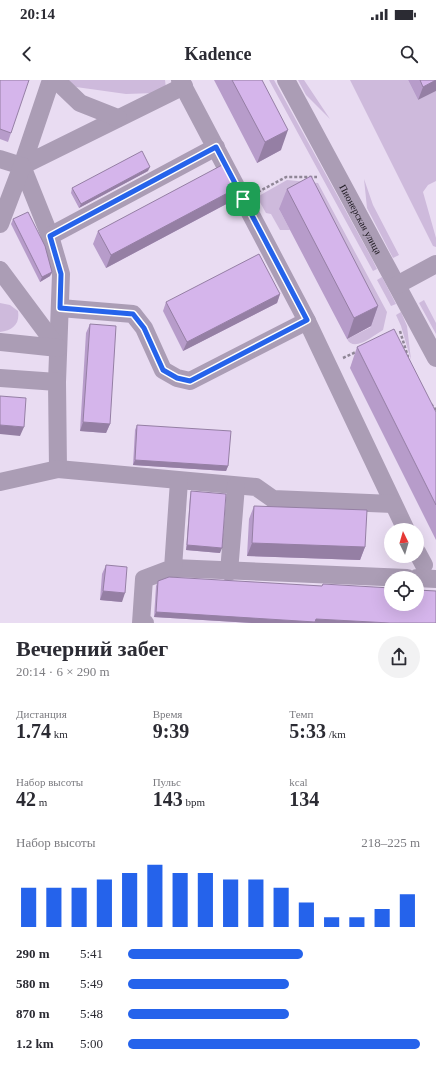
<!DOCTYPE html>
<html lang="ru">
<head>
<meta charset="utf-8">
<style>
	:root { --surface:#fff; --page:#f2f2f3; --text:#2b2b33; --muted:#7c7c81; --accent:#2563eb }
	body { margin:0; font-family:Georgia,serif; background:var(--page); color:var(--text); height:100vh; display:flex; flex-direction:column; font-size:15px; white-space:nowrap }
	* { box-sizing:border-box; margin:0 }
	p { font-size:13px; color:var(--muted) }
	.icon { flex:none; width:22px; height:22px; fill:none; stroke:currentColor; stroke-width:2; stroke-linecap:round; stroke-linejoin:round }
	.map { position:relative; height:543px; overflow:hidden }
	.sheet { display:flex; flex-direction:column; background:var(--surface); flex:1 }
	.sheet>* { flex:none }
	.needle { width:26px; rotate:355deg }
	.buttons { position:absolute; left:384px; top:443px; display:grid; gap:8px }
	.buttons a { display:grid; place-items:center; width:40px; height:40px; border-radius:50%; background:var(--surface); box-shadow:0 4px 16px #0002; font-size:20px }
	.pin { position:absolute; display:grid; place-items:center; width:34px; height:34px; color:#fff; margin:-17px; border-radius:8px; box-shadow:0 2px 6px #0006 }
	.round { display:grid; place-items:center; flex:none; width:42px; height:42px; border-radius:21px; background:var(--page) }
	.overview { display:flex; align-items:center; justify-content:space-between; height:68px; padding:0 16px }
	h1 { font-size:22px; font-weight:700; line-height:30px }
	.figures { display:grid; grid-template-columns:repeat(3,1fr); gap:6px; height:68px; padding:4px 16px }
	.figures div { display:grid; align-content:center }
	.figures b { font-size:20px; font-weight:700 }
	.figures small { font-size:11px; font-weight:400 }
	.figures p { font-size:11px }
	.chart { height:112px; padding:8px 16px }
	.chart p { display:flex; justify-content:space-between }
	.chart svg { width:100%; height:72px; margin-top:4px; stroke:var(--accent); stroke-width:6 }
	ul { padding:0 16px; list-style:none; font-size:13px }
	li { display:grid; grid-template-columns:64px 48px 1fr; align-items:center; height:30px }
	li i { height:10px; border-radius:5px; background:var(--accent) }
	.status { display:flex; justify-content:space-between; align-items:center; height:28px; padding:0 20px; background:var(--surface); direction:ltr }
	.status svg { height:11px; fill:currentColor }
	header { display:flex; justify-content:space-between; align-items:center; height:52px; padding:0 16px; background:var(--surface); font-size:18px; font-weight:700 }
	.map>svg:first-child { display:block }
	.green { fill:#cebadc }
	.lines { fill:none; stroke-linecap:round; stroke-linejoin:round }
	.path { stroke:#8f8696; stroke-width:2.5; stroke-dasharray:3 2; stroke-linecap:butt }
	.minor { stroke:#ab9db5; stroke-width:18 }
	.wall { fill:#b79cca }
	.shaded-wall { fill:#957fa4 }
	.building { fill:#d5b5eb; stroke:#957fa4 }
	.route-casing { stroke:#fff; stroke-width:8 }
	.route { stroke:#2563eb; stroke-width:5 }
	.labels { text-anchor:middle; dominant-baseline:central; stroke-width:3; stroke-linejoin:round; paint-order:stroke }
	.street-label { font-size:10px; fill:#1a161d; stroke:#fff }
</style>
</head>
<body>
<div class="status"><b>20:14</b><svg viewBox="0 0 49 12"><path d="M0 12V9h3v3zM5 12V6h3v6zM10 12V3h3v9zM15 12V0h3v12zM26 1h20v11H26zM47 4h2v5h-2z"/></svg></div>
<header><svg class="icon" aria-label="back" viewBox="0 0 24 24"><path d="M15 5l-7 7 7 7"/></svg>Kadence<svg class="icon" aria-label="search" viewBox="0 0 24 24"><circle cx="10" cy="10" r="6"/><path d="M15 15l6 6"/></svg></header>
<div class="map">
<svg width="436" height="543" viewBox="0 0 436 543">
	<rect width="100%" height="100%" fill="#e9dcf2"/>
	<path class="green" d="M 66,0 L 165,0 L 166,8 L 155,13 L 126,14 L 76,7 Z
		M 269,0 L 274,0 L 371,177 L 377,189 L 373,191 Z
		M 298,0 L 304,0 L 330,39 L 306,15 Z
		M 350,0 L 408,0 L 418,20 L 436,11 L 436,101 L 428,105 L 423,112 L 436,158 L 436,167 L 433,166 Z
		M 364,99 L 373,125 L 399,175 L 393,178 L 367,128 Z
		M 287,100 L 318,103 L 387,232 L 383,250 C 374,255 354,273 347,259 L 371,247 L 279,129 L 290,150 L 280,150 L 271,134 L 266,133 L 257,117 Z
		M 382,197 L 396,224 L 391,226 L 377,200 Z
		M 424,220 L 436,243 L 436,254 L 419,223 Z
		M 0,223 L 10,225 L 18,231 C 20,244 13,250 0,252 Z
		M 401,232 L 407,246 L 411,280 L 401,246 L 396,235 Z"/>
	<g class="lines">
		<path class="path" d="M 258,112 L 286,97 L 317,97
			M 400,251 L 408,277
			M 343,278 L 358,271
			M 431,324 L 436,330"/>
		<g class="minor">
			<path d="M 51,0 L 22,86 L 184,6"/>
			<path d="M 56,0 L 80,23 L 118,38"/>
			<path d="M 180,0 L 307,241 L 406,450"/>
			<path id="s1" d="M 286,0 L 436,278"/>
			<path d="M 0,79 L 22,86"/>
			<path d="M 22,86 L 50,156 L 61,194 L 57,302"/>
			<path d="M 0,144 L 22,86"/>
			<path d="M 50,156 L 216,67"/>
			<path d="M 0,190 L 58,268"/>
			<path d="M 397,205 L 436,184"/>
			<path d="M 60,228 L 133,234 L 144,248 L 163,290 L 177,298 L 190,301 L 307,241"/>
			<path d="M 0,262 L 58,268"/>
			<path d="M 0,298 L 57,302 L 58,389 L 256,407 L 273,419 L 393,424"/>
			<path d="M 0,402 L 58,389"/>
			<path d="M 417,472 L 424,485"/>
			<path d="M 173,488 L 407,498"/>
			<path d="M 229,492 L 236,406"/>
			<path d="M 417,498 L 436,499"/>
			<path d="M 145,543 L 141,543 L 144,499 L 173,488 L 179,401"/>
		</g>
	</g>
	<path class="wall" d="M 0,0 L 11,53 L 8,62 L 0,59 Z
		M 214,0 L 262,0 L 281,70 L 257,83 Z
		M 408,0 L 436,0 L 418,20 Z
		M 148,91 L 79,128 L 71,113 L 72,108 Z
		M 237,108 L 232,121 L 106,188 L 93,164 L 98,151 Z
		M 287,109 L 378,226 L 371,246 L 347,259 L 279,129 Z
		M 13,139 L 52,192 L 50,196 L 40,202 L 11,144 Z
		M 280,214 L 277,223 L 183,271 L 163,231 L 166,222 Z
		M 90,244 L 110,344 L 106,353 L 80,351 L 86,253 Z
		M 357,267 L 436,332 L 436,460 L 350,288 Z
		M 137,345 L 228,386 L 226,391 L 133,385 L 135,350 Z
		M 191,411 L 220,473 L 186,470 L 190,416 Z
		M 254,426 L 365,467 L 360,480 L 247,476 L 249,439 Z
		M 106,485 L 122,522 L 100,520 L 102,494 Z
		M 158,501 L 322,506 L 323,504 L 436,543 L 252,543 L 154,537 L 156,506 Z"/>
	<path class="shaded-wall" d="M 436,0 L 436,11 L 418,20 L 423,7 Z
		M 288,50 L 281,70 L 257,83 L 265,62 Z
		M 150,87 L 148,91 L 79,128 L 81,124 Z
		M 237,108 L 232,121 L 106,188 L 111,175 Z
		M 52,192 L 50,196 L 40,202 L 42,197 Z
		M 280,214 L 277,223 L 183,271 L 187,262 Z
		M 378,226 L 371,246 L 347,259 L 354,238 Z
		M 83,342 L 110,344 L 106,353 L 80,351 Z
		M 0,345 L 24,347 L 20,356 L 0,354 Z
		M 135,380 L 228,386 L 226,391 L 133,385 Z
		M 252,463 L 365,467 L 360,480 L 247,476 Z
		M 187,465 L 222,468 L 220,473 L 186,470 Z
		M 103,511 L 125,513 L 122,522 L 100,520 Z
		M 156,532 L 316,539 L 390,543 L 252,543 L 154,537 Z"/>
	<path class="building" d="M 0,0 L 29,0 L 11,53 L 0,49 Z
		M 232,0 L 262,0 L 288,50 L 265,62 Z
		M 420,0 L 436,0 L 423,7 Z
		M 142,71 L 150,87 L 81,124 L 72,108 Z
		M 224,84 L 237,108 L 111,175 L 98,151 Z
		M 311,96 L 378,226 L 354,238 L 287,109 Z
		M 28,132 L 45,166 L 52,192 L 42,197 L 13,139 Z
		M 259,174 L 280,214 L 187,262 L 166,222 Z
		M 90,244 L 116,246 L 110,344 L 83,342 Z
		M 394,249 L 436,332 L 436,425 L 357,267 Z
		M 0,316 L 26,318 L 24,347 L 0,345 Z
		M 137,345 L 231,351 L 228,386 L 135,380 Z
		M 191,411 L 226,414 L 222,468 L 187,465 Z
		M 254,426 L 367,430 L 365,467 L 252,463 Z
		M 106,485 L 127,487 L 125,513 L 103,511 Z
		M 169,497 L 322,506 L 323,504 L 391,508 L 391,524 L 417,524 L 417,510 L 436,511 L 436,543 L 390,543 L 316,539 L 315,542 L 156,532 L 158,501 Z"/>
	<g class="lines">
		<defs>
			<path id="route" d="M 216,67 L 307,240 L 190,301 L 177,298 L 163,290 L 144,248 L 133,234 L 60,228 L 61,194 L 50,156 Z"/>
		</defs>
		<use href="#route" class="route-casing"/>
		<use href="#route" class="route"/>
	</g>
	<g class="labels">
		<g class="street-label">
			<text stroke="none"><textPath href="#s1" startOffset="158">Пионерская улица</textPath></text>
		</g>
	</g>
</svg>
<div class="buttons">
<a><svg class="needle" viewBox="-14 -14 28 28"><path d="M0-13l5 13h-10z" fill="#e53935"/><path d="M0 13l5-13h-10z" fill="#7c7c81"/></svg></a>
<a><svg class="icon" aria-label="locate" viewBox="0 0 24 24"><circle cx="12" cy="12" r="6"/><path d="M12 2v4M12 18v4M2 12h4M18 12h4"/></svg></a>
</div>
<div class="pin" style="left:243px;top:119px;background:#1e9e55"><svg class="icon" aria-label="arrive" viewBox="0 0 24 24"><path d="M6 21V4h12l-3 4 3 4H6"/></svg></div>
</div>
<section class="sheet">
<div class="overview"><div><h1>Вечерний забег</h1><p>20:14 · 6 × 290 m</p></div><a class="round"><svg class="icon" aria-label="share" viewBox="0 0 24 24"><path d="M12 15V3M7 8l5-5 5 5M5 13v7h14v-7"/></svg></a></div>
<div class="figures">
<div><p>Дистанция</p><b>1.74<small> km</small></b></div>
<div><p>Время</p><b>9:39</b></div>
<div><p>Темп</p><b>5:33<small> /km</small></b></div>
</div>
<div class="figures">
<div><p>Набор высоты</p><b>42<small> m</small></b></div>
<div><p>Пульс</p><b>143<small> bpm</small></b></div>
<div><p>kcal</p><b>134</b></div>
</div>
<div class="chart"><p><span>Набор высоты</span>218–225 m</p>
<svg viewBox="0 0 160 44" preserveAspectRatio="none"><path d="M5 44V20M15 44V20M25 44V20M35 44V15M45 44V11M55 44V6M65 44V11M75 44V11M85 44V15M95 44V15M105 44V20M115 44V29M125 44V38M135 44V38M145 44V33M155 44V24"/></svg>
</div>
<ul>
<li><b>290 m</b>5:41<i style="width:60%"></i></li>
<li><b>580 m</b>5:49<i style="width:55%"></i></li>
<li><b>870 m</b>5:48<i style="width:55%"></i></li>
<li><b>1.2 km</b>5:00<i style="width:100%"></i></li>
</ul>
</section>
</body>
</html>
